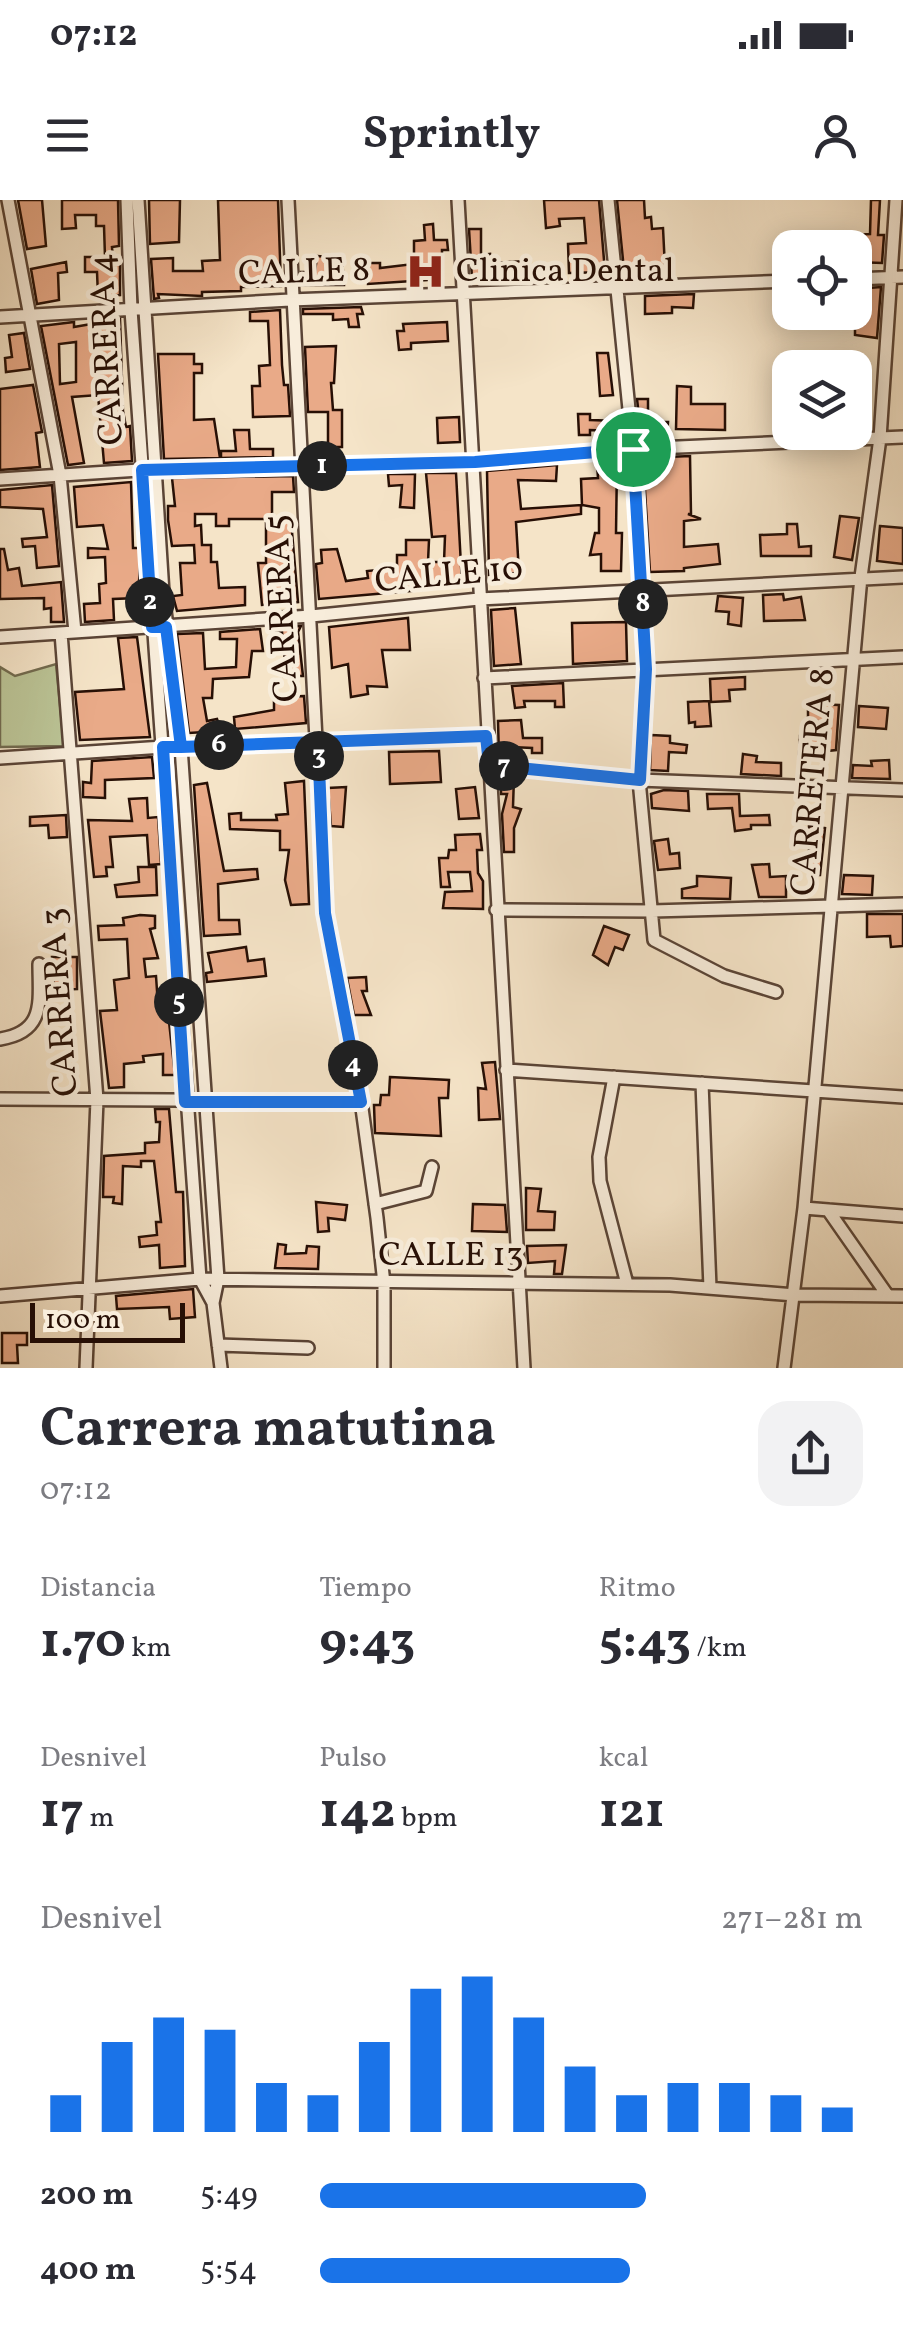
<!DOCTYPE html>
<html lang="es">
<head>
<meta charset="utf-8">
<style>
	:root { --surface:#fff; --page:#f2f2f3; --text:#2b2b33; --muted:#7c7c81; --accent:#1a73e8 }
	body { margin:0; font-family:Vollkorn,serif; background:var(--page); color:var(--text); height:100vh; display:flex; flex-direction:column; font-size:38px; white-space:nowrap }
	* { box-sizing:border-box; margin:0 }
	p { font-size:32px; color:var(--muted) }
	.icon { flex:none; width:55px; height:55px; fill:none; stroke:currentColor; stroke-width:2; stroke-linecap:round; stroke-linejoin:round }
	.map { position:relative; height:1168px; overflow:hidden }
	.panel { display:flex; flex-direction:column; background:var(--surface); flex:1 }
	.panel>* { flex:none }
	.fabs { position:absolute; left:772px; top:30px; display:grid; gap:20px }
	.fabs a { display:grid; place-items:center; width:100px; height:100px; border-radius:20px; background:var(--surface); box-shadow:0 5px 25px #0003; font-size:50px }
	.scale { position:absolute; left:30px; bottom:25px; width:155px; box-sizing:border-box; padding-left:10px; border:5px solid #270f05; border-top:0; font-size:28px; line-height:35px; white-space:nowrap; color:#270f05; -webkit-text-stroke:8px #f8eddb; paint-order:stroke }
	.pin { position:absolute; display:grid; place-items:center; width:85px; height:85px; color:#fff; margin:-42px; border:5px solid #fff; border-radius:50%; box-shadow:0 2px 10px #0007 }
	.km { position:absolute; width:50px; height:50px; margin:-25px; border-radius:50%; background:#222; color:#fff; font-size:28px; line-height:50px; text-align:center }
	.round { display:grid; place-items:center; flex:none; width:105px; height:105px; border-radius:30px; background:var(--page) }
	.summary { display:flex; align-items:center; justify-content:space-between; height:170px; padding:0 40px }
	h1 { font-size:55px; font-weight:700; line-height:75px }
	.stats { display:grid; grid-template-columns:repeat(3,1fr); gap:15px; height:170px; padding:10px 40px }
	.stats div { display:grid; align-content:center }
	.stats b { font-size:50px; font-weight:700 }
	.stats small { font-size:28px; font-weight:400 }
	.stats p { font-size:28px }
	.chart { height:280px; padding:20px 40px }
	.chart p { display:flex; justify-content:space-between }
	.chart svg { width:100%; height:180px; margin-top:10px; stroke:var(--accent); stroke-width:6 }
	ul { padding:0 40px; list-style:none; font-size:32px }
	li { display:grid; grid-template-columns:160px 120px 1fr; align-items:center; height:75px }
	li i { height:25px; border-radius:12px; background:var(--accent) }
	.status { display:flex; justify-content:space-between; align-items:center; height:70px; padding:0 50px; background:var(--surface); direction:ltr }
	.status svg { height:28px; fill:currentColor }
	header { display:flex; justify-content:space-between; align-items:center; height:130px; padding:0 40px; background:var(--surface); font-size:45px; font-weight:700 }
	.map>svg:first-child { display:block }
	.green { fill:#bbc496; stroke:#716a4e; stroke-width:2.5 }
	.building { fill:#e9aa88; stroke:#270f05; stroke-width:2.5; fill-rule:evenodd }
	.lines { fill:none; stroke-linecap:round; stroke-linejoin:round }
	.minor-casing { stroke:#5a4436; stroke-width:16 }
	.minor { stroke:#f8eddb; stroke-width:11 }
	.route-casing { stroke:#fff; stroke-width:20 }
	.route { stroke:#1a73e8; stroke-width:12 }
	.labels { text-anchor:middle; dominant-baseline:central; stroke-width:9; stroke-linejoin:round; paint-order:stroke }
	.poi-label { font-size:35px; fill:#270f05; stroke:#f8eddb; text-anchor:start }
	.street-label { font-size:35px; fill:#270f05; stroke:#f8eddb }
</style>
</head>
<body>
<div class="status"><b>07:12</b><svg viewBox="0 0 49 12"><path d="M0 12V9h3v3zM5 12V6h3v6zM10 12V3h3v9zM15 12V0h3v12zM26 1h20v11H26zM47 4h2v5h-2z"/></svg></div>
<header><svg class="icon" aria-label="menu" viewBox="0 0 24 24"><path d="M4 6h16M4 12h16M4 18h16"/></svg>Sprintly<svg class="icon" aria-label="person" viewBox="0 0 24 24"><circle cx="12" cy="8" r="4"/><path d="M4 21q1-7 8-7t8 7"/></svg></header>
<div class="map">
<svg width="903" height="1168" viewBox="0 0 903 1168">
	<rect width="100%" height="100%" fill="#f5e4c8"/>
	<filter id="stains"><feTurbulence type="fractalNoise" baseFrequency=".002" numOctaves="4"/><feColorMatrix values="0 0 0 0 .2 0 0 0 0 .09 0 0 0 0 .02 0 0 0 .5 -.17"/></filter>
	<radialGradient id="worn" r=".72"><stop offset=".6" stop-color="#630" stop-opacity="0"/><stop offset="1" stop-color="#630" stop-opacity=".3"/></radialGradient>
	<path class="green" d="M 56,464 L 64,546 L 0,547 L 0,467 L 15,476 Z"/>
	<path class="building" d="M 18,0 L 42,0 L 46,46 L 27,49 Z
		M 62,0 L 118,0 L 119,46 L 112,47 L 113,60 L 120,60 L 120,95 L 98,96 L 97,72 L 85,72 L 85,57 L 105,57 L 104,26 L 96,26 L 96,15 L 75,15 L 76,28 L 62,29 Z
		M 149,0 L 180,0 L 179,42 L 150,44 Z
		M 218,0 L 278,0 L 281,86 L 241,87 L 241,91 L 202,92 L 202,96 L 158,94 L 159,98 L 154,99 L 151,59 L 173,58 L 173,71 L 203,71 L 202,61 L 220,60 Z
		M 544,0 L 599,0 L 605,72 L 569,73 L 568,44 L 586,43 L 584,18 L 559,19 L 560,26 L 546,28 Z
		M 617,0 L 644,0 L 645,18 L 651,17 L 652,29 L 663,28 L 665,68 L 624,70 Z
		M 871,0 L 880,0 L 878,35 L 884,35 L 882,63 L 855,62 L 855,48 L 845,48 L 846,35 L 870,34 Z
		M 433,24 L 434,40 L 447,40 L 448,50 L 442,50 L 442,79 L 368,84 L 368,63 L 380,63 L 380,68 L 414,64 L 414,41 L 425,40 L 424,25 Z
		M 469,29 L 481,29 L 481,55 L 490,54 L 490,63 L 526,61 L 527,75 L 513,76 L 514,81 L 506,82 L 505,76 L 472,78 Z
		M 317,56 L 342,58 L 344,85 L 302,85 L 301,72 L 315,72 Z
		M 66,62 L 67,72 L 58,73 L 59,100 L 37,104 L 31,69 Z
		M 881,87 L 877,138 L 855,135 L 855,123 L 862,123 L 866,111 L 868,88 Z
		M 694,94 L 693,108 L 672,107 L 672,113 L 645,114 L 645,96 Z
		M 361,107 L 363,114 L 357,114 L 359,127 L 349,127 L 348,119 L 333,120 L 333,114 L 303,114 L 303,109 Z
		M 280,110 L 282,165 L 284,185 L 288,185 L 290,216 L 253,217 L 252,186 L 260,186 L 259,166 L 270,165 L 268,121 L 250,121 L 250,112 Z
		M 120,119 L 123,211 L 126,227 L 130,226 L 132,261 L 104,263 L 98,195 L 72,197 L 84,263 L 68,265 L 41,126 L 74,122 L 74,127 ZM 76,142 L 76,182 L 60,184 L 59,144 Z
		M 447,122 L 448,141 L 411,143 L 411,149 L 399,150 L 397,131 L 404,131 L 403,124 Z
		M 24,133 L 30,169 L 6,172 L 5,158 L 12,157 L 9,135 Z
		M 336,146 L 334,183 L 331,183 L 333,210 L 342,210 L 342,247 L 328,247 L 328,212 L 308,212 L 305,147 Z
		M 597,153 L 608,153 L 613,195 L 600,196 Z
		M 158,154 L 194,154 L 194,164 L 202,164 L 202,173 L 194,173 L 194,220 L 214,219 L 220,258 L 164,259 Z
		M 33,185 L 42,232 L 36,233 L 40,267 L 0,270 L 0,189 Z
		M 677,186 L 691,187 L 691,204 L 725,204 L 725,230 L 676,229 Z
		M 637,199 L 648,199 L 648,222 L 668,222 L 667,234 L 641,234 Z
		M 578,214 L 590,214 L 590,220 L 619,221 L 619,231 L 590,230 L 590,235 L 579,235 Z
		M 459,217 L 460,242 L 438,243 L 437,218 Z
		M 234,230 L 249,230 L 250,249 L 273,249 L 273,257 L 221,258 L 221,251 L 236,251 Z
		M 690,256 L 691,314 L 688,314 L 701,319 L 684,321 L 684,347 L 718,344 L 720,364 L 684,368 L 684,371 L 650,372 L 643,258 Z
		M 597,263 L 617,263 L 616,333 L 622,333 L 621,371 L 601,371 L 601,354 L 590,355 L 595,333 L 599,333 L 599,308 L 582,305 L 581,279 L 598,278 Z
		M 557,265 L 556,281 L 518,280 L 521,309 L 581,305 L 581,314 L 516,322 L 519,373 L 489,375 L 487,271 Z
		M 426,273 L 456,273 L 462,384 L 420,383 L 421,390 L 319,399 L 316,364 L 322,363 L 321,350 L 337,349 L 346,381 L 368,378 L 367,371 L 397,368 L 397,355 L 406,355 L 406,340 L 429,340 L 428,362 L 444,362 L 445,336 L 432,337 Z
		M 388,274 L 415,274 L 414,308 L 400,307 L 402,285 L 389,286 Z
		M 293,276 L 294,292 L 272,292 L 272,319 L 229,319 L 229,326 L 216,326 L 216,314 L 195,314 L 195,326 L 201,325 L 202,345 L 211,345 L 211,362 L 217,362 L 219,388 L 245,387 L 245,405 L 177,411 L 173,396 L 182,395 L 180,363 L 195,363 L 194,345 L 172,346 L 168,320 L 168,306 L 175,306 L 172,278 Z
		M 131,282 L 133,348 L 139,348 L 140,366 L 138,398 L 113,399 L 114,420 L 85,422 L 84,404 L 100,403 L 99,384 L 106,383 L 105,357 L 88,358 L 88,348 L 108,349 L 103,325 L 77,327 L 74,287 Z
		M 52,285 L 59,366 L 37,368 L 35,346 L 23,347 L 22,339 L 47,337 L 43,309 L 0,307 L 0,290 Z
		M 840,316 L 859,318 L 852,360 L 834,357 Z
		M 291,320 L 298,402 L 262,405 L 258,363 L 266,363 L 266,323 Z
		M 787,324 L 797,324 L 799,347 L 811,346 L 811,356 L 761,356 L 760,335 L 787,334 Z
		M 880,326 L 903,328 L 903,364 L 877,361 Z
		M 0,349 L 4,349 L 8,370 L 19,368 L 22,386 L 61,382 L 64,422 L 51,422 L 51,408 L 44,409 L 44,398 L 0,399 Z
		M 783,394 L 784,400 L 801,397 L 805,420 L 764,421 L 763,395 Z
		M 718,396 L 743,398 L 741,426 L 728,424 L 729,412 L 716,411 Z
		M 515,408 L 521,464 L 494,466 L 491,410 Z
		M 408,418 L 410,450 L 382,450 L 387,487 L 367,486 L 368,494 L 351,497 L 348,464 L 332,468 L 329,427 Z
		M 626,422 L 627,461 L 573,464 L 572,423 Z
		M 301,426 L 298,432 L 303,476 L 283,476 L 279,464 L 285,463 L 282,432 L 270,433 L 269,428 Z
		M 260,429 L 263,451 L 252,451 L 249,477 L 213,479 L 212,498 L 203,498 L 207,521 L 217,519 L 221,531 L 189,533 L 177,434 L 203,433 L 205,469 L 236,467 L 237,439 L 220,439 L 220,432 Z
		M 137,437 L 150,537 L 80,540 L 75,492 L 124,489 L 118,438 Z
		M 745,477 L 745,489 L 729,490 L 730,501 L 711,502 L 710,479 Z
		M 563,483 L 564,507 L 555,507 L 555,501 L 524,501 L 525,507 L 515,508 L 512,486 Z
		M 304,496 L 306,523 L 235,529 L 234,517 L 274,510 L 274,497 Z
		M 709,501 L 711,526 L 695,527 L 695,522 L 689,523 L 688,502 Z
		M 808,504 L 839,505 L 836,550 L 799,554 L 800,536 L 816,537 L 817,521 L 808,521 Z
		M 859,506 L 888,508 L 886,529 L 858,527 Z
		M 521,520 L 523,538 L 542,538 L 542,553 L 532,553 L 532,548 L 512,547 L 512,557 L 499,557 L 498,521 Z
		M 651,535 L 670,536 L 670,543 L 687,545 L 686,553 L 669,552 L 668,571 L 650,570 Z
		M 439,551 L 441,582 L 390,584 L 389,552 Z
		M 743,554 L 757,556 L 756,562 L 781,563 L 781,576 L 741,574 Z
		M 152,557 L 154,578 L 105,580 L 105,598 L 83,597 L 83,582 L 91,583 L 92,561 Z
		M 889,560 L 890,579 L 852,578 L 853,565 L 872,566 L 871,561 Z
		M 501,576 L 514,577 L 513,607 L 521,609 L 514,628 L 514,652 L 504,652 L 502,614 L 507,594 L 501,594 Z
		M 304,581 L 309,704 L 291,705 L 285,680 L 289,650 L 280,650 L 280,631 L 230,629 L 229,614 L 241,613 L 241,620 L 277,620 L 276,615 L 288,614 L 285,583 Z
		M 207,583 L 224,671 L 257,669 L 258,679 L 218,684 L 219,720 L 239,720 L 240,734 L 204,736 L 194,585 Z
		M 346,587 L 343,627 L 331,626 L 328,588 Z
		M 475,587 L 479,618 L 459,619 L 456,589 Z
		M 664,590 L 688,591 L 689,611 L 652,608 L 651,594 Z
		M 707,594 L 739,594 L 740,616 L 769,615 L 770,625 L 751,625 L 751,629 L 735,631 L 732,608 L 708,609 Z
		M 147,598 L 148,618 L 158,617 L 161,664 L 149,665 L 147,635 L 110,637 L 113,667 L 106,667 L 107,676 L 94,677 L 88,620 L 132,621 L 129,599 Z
		M 66,615 L 67,637 L 49,638 L 48,625 L 30,626 L 30,617 Z
		M 809,626 L 825,628 L 820,675 L 809,675 Z
		M 480,634 L 482,650 L 477,650 L 478,673 L 483,681 L 483,709 L 443,708 L 445,692 L 472,691 L 470,672 L 448,672 L 450,687 L 441,687 L 439,658 L 448,658 L 449,650 L 456,650 L 455,635 Z
		M 668,639 L 670,654 L 679,653 L 680,668 L 658,670 L 654,641 Z
		M 769,664 L 770,677 L 786,676 L 786,697 L 759,697 L 752,665 Z
		M 138,667 L 156,667 L 157,695 L 117,697 L 115,685 L 139,682 Z
		M 844,675 L 873,676 L 872,695 L 842,694 Z
		M 697,676 L 731,678 L 730,699 L 682,698 L 682,689 L 697,686 Z
		M 867,714 L 903,714 L 903,746 L 891,747 L 890,736 L 867,737 Z
		M 140,715 L 155,716 L 155,728 L 150,729 L 158,758 L 144,759 L 146,777 L 156,776 L 158,805 L 167,804 L 175,875 L 163,875 L 163,854 L 143,856 L 144,862 L 124,864 L 124,887 L 109,888 L 100,811 L 117,810 L 114,780 L 129,778 L 127,739 L 99,740 L 98,726 L 124,725 L 123,718 Z
		M 604,726 L 629,735 L 623,750 L 615,747 L 608,765 L 593,755 Z
		M 246,747 L 248,761 L 264,759 L 266,776 L 207,782 L 206,773 L 212,772 L 208,753 Z
		M 52,757 L 77,757 L 77,789 L 54,790 Z
		M 366,777 L 367,791 L 362,791 L 371,815 L 354,815 L 347,778 Z
		M 495,862 L 500,919 L 479,920 L 478,888 L 486,889 L 482,863 Z
		M 390,877 L 449,880 L 448,898 L 439,898 L 441,936 L 375,933 L 374,905 L 380,905 L 381,895 L 389,895 Z
		M 155,909 L 169,909 L 176,992 L 183,992 L 185,1066 L 160,1068 L 159,1045 L 140,1047 L 139,1037 L 157,1035 L 156,1022 L 161,1022 L 154,961 L 141,961 L 141,967 L 123,966 L 122,1004 L 113,1003 L 114,997 L 103,997 L 104,956 L 145,953 L 145,943 L 159,942 L 160,922 L 156,922 Z
		M 526,988 L 541,989 L 538,1011 L 555,1012 L 554,1030 L 526,1030 Z
		M 316,1002 L 347,1005 L 345,1020 L 328,1018 L 329,1031 L 318,1032 Z
		M 473,1004 L 505,1005 L 507,1032 L 472,1031 Z
		M 278,1044 L 286,1045 L 285,1054 L 306,1053 L 307,1046 L 319,1047 L 318,1069 L 275,1068 Z
		M 566,1045 L 562,1074 L 554,1074 L 555,1061 L 528,1063 L 527,1046 Z
		M 193,1089 L 195,1117 L 170,1119 L 169,1107 L 117,1109 L 116,1096 Z
		M 2,1133 L 27,1133 L 27,1145 L 17,1145 L 18,1163 L 2,1163 Z"/>
	<g class="lines">
		<defs>
			<path id="minor" d="M 8,0 L 60,275 L 75,432
				M 127,0 L 131,110 L 200,1079 L 213,1103
				M 138,0 L 163,393 L 181,547 L 218,1079 L 213,1103 L 221,1168
				M 288,0 L 325,713 L 361,901 L 377,1018 L 384,1084 L 384,1168
				M 458,0 L 524,1168
				M 608,0 L 633,249 L 642,390 L 646,469 L 639,580 L 654,740 L 724,776 L 776,792
				M 855,79 L 903,77
				M 0,117 L 290,100 L 790,81
				M 0,279 L 155,269 L 475,263 L 633,249 L 903,237
				M 61,433 L 97,900 L 86,1168
				M 0,437 L 311,416 L 479,399 L 903,377
				M 484,478 L 903,457
				M 0,558 L 163,547 L 486,536
				M 489,565 L 639,580 L 903,590
				M 496,710 L 652,711 L 903,704
				M 0,839 C 46,832 39,801 39,764
				M 506,870 L 903,897
				M 614,877 L 599,957 L 600,981 L 627,1084
				M 702,883 L 710,1088
				M 0,899 L 361,901
				M 375,1004 L 426,991 L 432,967
				M 804,1008 L 903,1016
				M 828,1010 L 888,1096
				M 0,1096 L 200,1079 L 670,1085 L 795,1095 L 903,1096
				M 218,1145 L 308,1148
				M 784,1168 L 804,1008 L 861,377 L 880,238 L 896,0"/>
		</defs>
		<use href="#minor" class="minor-casing"/>
		<use href="#minor" class="minor"/>
	</g>
	<g class="lines">
		<defs>
			<path id="route" d="M 633,249 L 475,262 L 142,270 L 152,427 L 166,427 L 181,547 L 318,542 L 325,713 L 361,902 L 185,902 L 163,547 L 181,547 L 486,536 L 489,565 L 640,580 L 646,469 L 633,249"/>
		</defs>
		<use href="#route" class="route-casing"/>
		<use href="#route" class="route"/>
	</g>
	<defs>
		<symbol id="hospital-bare" viewBox="-9 -9 18 18"><path d="M-5-5h3v3.5h4V-5h3V5h-3V1.5h-4V5h-3Z" fill="#8f2418" stroke="#f8eddb" stroke-width="2.5" paint-order="stroke"/></symbol>
	</defs>
	<g fill-rule="evenodd">
		<use href="#hospital-bare" x="398" y="44" width="55" height="55"/>
	</g>
	<g class="labels">
		<g class="poi-label">
			<text x="456" y="72">Clinica Dental</text>
		</g>
		<g class="street-label">
			<text transform="translate(304 73) rotate(-2)">CALLE 8</text>
			<text transform="translate(108 149) rotate(-93)">CARRERA 4</text>
			<text transform="translate(449 376) rotate(-5)">CALLE 10</text>
			<text transform="translate(283 408) rotate(-93)">CARRERA 5</text>
			<text transform="translate(814 582) rotate(-85)">CARRETERA 8</text>
			<text transform="translate(61 802) rotate(-94)">CARRERA 3</text>
			<text x="451" y="1056">CALLE 13</text>
		</g>
	</g>
	<rect width="100%" height="100%" filter="url(#stains)"/>
	<rect width="100%" height="100%" fill="url(#worn)"/>
</svg>
<div class="fabs">
<a><svg class="icon" aria-label="locate" viewBox="0 0 24 24"><circle cx="12" cy="12" r="6"/><path d="M12 2v4M12 18v4M2 12h4M18 12h4"/></svg></a>
<a><svg class="icon" aria-label="layers" viewBox="0 0 24 24"><path d="M12 4l9 5-9 5-9-5zM3 14l9 5 9-5"/></svg></a>
</div>
<div class="scale">100 m</div>
<div class="pin" style="left:633px;top:249px;background:#1e9e55"><svg class="icon" aria-label="arrive" viewBox="0 0 24 24"><path d="M6 21V4h12l-3 4 3 4H6"/></svg></div>
<b class="km" style="left:322px;top:266px">1</b>
<b class="km" style="left:150px;top:402px">2</b>
<b class="km" style="left:319px;top:556px">3</b>
<b class="km" style="left:353px;top:865px">4</b>
<b class="km" style="left:179px;top:802px">5</b>
<b class="km" style="left:219px;top:545px">6</b>
<b class="km" style="left:504px;top:566px">7</b>
<b class="km" style="left:643px;top:404px">8</b>
</div>
<section class="panel">
<div class="summary"><div><h1>Carrera matutina</h1><p>07:12</p></div><a class="round"><svg class="icon" aria-label="share" viewBox="0 0 24 24"><path d="M12 15V3M7 8l5-5 5 5M5 13v7h14v-7"/></svg></a></div>
<div class="stats">
<div><p>Distancia</p><b>1.70<small> km</small></b></div>
<div><p>Tiempo</p><b>9:43</b></div>
<div><p>Ritmo</p><b>5:43<small> /km</small></b></div>
</div>
<div class="stats">
<div><p>Desnivel</p><b>17<small> m</small></b></div>
<div><p>Pulso</p><b>142<small> bpm</small></b></div>
<div><p>kcal</p><b>121</b></div>
</div>
<div class="chart"><p><span>Desnivel</span>271–281 m</p>
<svg viewBox="0 0 160 44" preserveAspectRatio="none"><path d="M5 44V35M15 44V22M25 44V16M35 44V19M45 44V32M55 44V35M65 44V22M75 44V9M85 44V6M95 44V16M105 44V28M115 44V35M125 44V32M135 44V32M145 44V35M155 44V38"/></svg>
</div>
<ul>
<li><b>200 m</b>5:49<i style="width:60%"></i></li>
<li><b>400 m</b>5:54<i style="width:57%"></i></li>
</ul>
</section>
</body>
</html>
